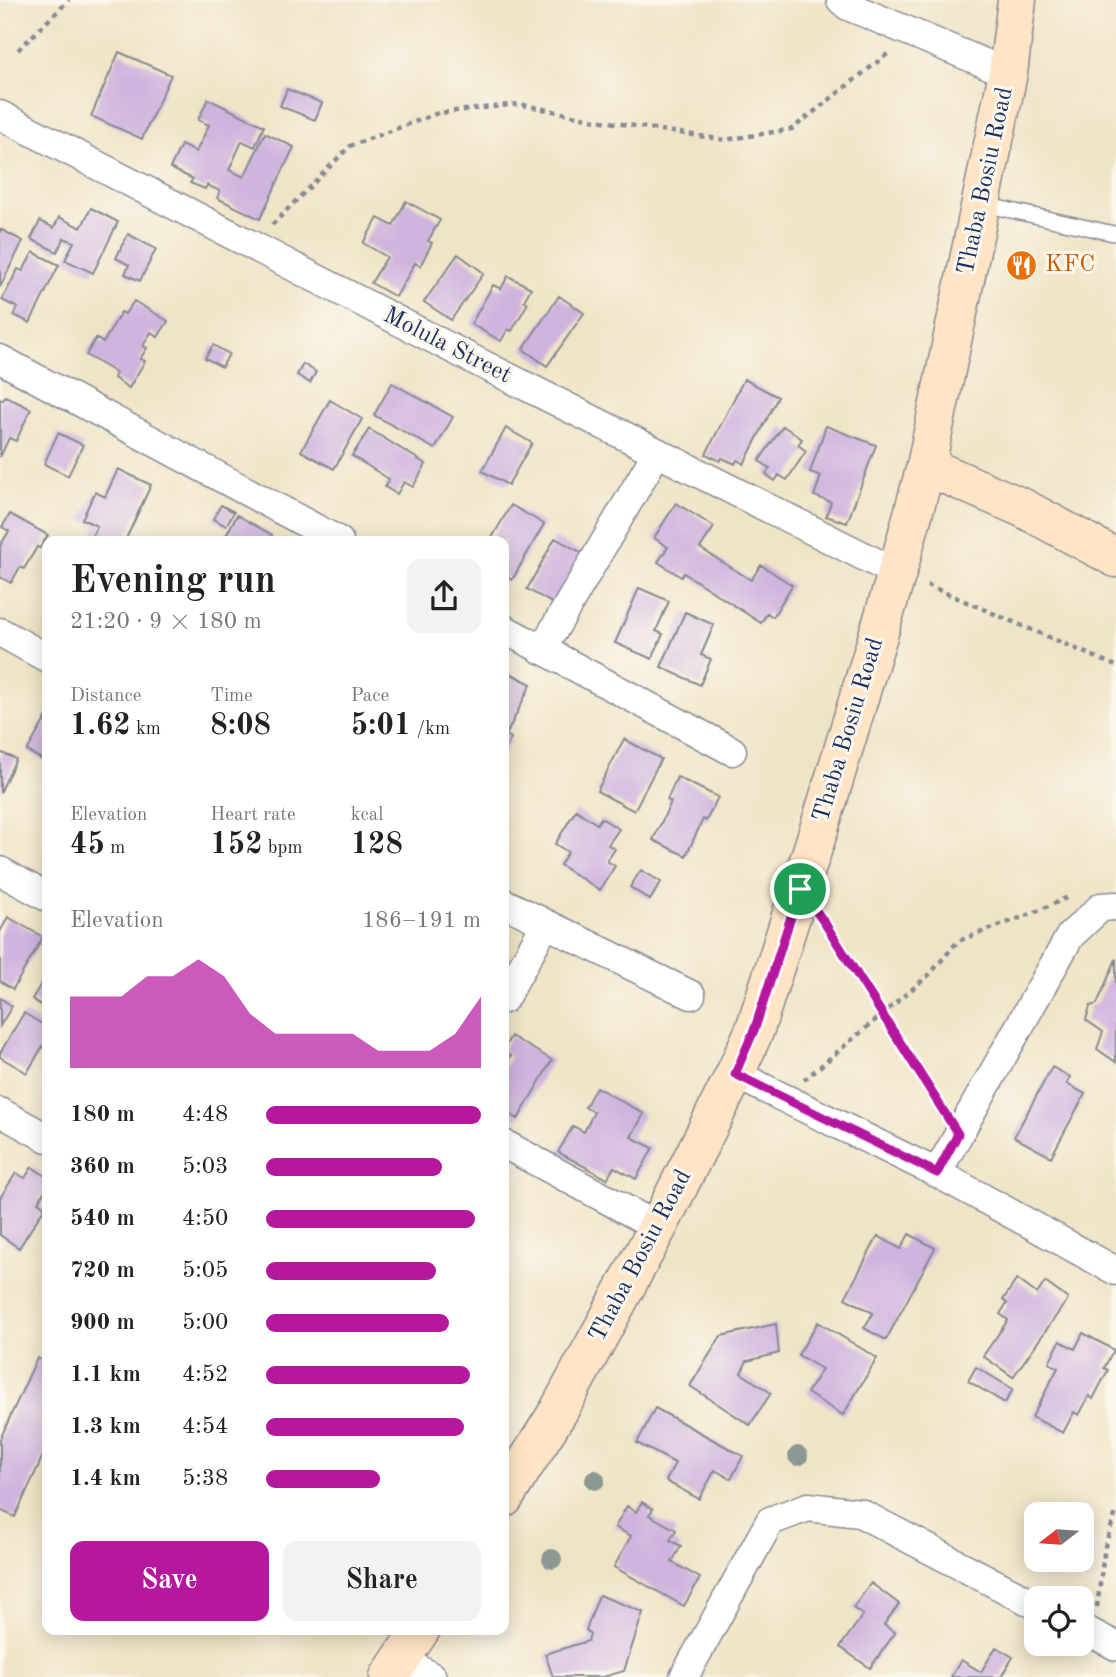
<!DOCTYPE html>
<html lang="en">
<head>
<meta charset="utf-8">
<style>
	:root { --surface:#fff; --page:#f2f2f2; --text:#222; --muted:#767676; --accent:#b5179e }
	body { margin:0; font-family:"Old Standard TT",serif; background:var(--page); color:var(--text); height:100vh; display:flex; flex-direction:column; font-size:26px; white-space:nowrap }
	* { box-sizing:border-box; margin:0 }
	p { font-size:23px; color:var(--muted) }
	.icon { flex:none; width:38px; height:38px; fill:none; stroke:currentColor; stroke-width:2; stroke-linecap:round; stroke-linejoin:round }
	.map { position:relative; flex:1; overflow:hidden }
	.details { position:absolute; left:42px; top:536px; width:467px; height:1099px; display:flex; flex-direction:column; background:var(--surface); border-radius:14px; box-shadow:0 4px 18px #0003 }
	.details>* { flex:none }
	.needle { width:46px; rotate:253deg }
	.tools { position:absolute; left:1024px; top:1502px; display:grid; gap:14px }
	.tools a { display:grid; place-items:center; width:70px; height:70px; border-radius:14px; background:var(--surface); box-shadow:0 4px 18px #0003; font-size:35px }
	.pin { position:absolute; display:grid; place-items:center; width:60px; height:60px; color:#fff; margin:-30px; border:4px solid #fff; border-radius:50%; box-shadow:0 2px 7px #0007 }
	.round { display:grid; place-items:center; flex:none; width:74px; height:74px; border-radius:14px; background:var(--page) }
	.summary { display:flex; align-items:center; justify-content:space-between; height:119px; padding:0 28px }
	h1 { font-size:38px; font-weight:700; line-height:52px }
	.stats { display:grid; grid-template-columns:repeat(3,1fr); gap:10px; height:119px; padding:7px 28px }
	.stats div { display:grid; align-content:center }
	.stats b { font-size:30px; font-weight:700 }
	.stats small { font-size:19px; font-weight:400 }
	.stats p { font-size:19px }
	.chart { height:196px; padding:14px 28px }
	.chart p { display:flex; justify-content:space-between }
	.chart svg { width:100%; height:126px; margin-top:7px; fill:var(--accent); opacity:.7 }
	.cta { display:flex; gap:14px; margin-top:auto; padding:14px 28px }
	.cta a { flex:1; height:80px; border-radius:14px; background:var(--accent); color:#fff; font-size:28px; font-weight:700; line-height:80px; text-align:center }
	.cta a+a { background:var(--page); color:var(--text) }
	ul { padding:0 28px; list-style:none; font-size:23px }
	li { display:grid; grid-template-columns:112px 84px 1fr; align-items:center; height:52px }
	li i { height:18px; border-radius:9px; background:var(--accent) }
	.map>svg:first-child { display:block }
	.building { fill:#cfb4de }
	.lines { fill:none; stroke-linecap:round; stroke-linejoin:round }
	.lane-casing { stroke:#868a92; stroke-width:17 }
	.street-casing { stroke:#868a92; stroke-width:31 }
	.secondary-casing { stroke:#868a92; stroke-width:41 }
	.path { stroke:#868a92; stroke-width:4.5; stroke-dasharray:5 5; stroke-linecap:butt }
	.lane { stroke:#fff; stroke-width:14 }
	.street { stroke:#fff; stroke-width:28 }
	.secondary { stroke:#ffe4c6; stroke-width:38 }
	.tree { fill:#8c9992 }
	.route-casing { stroke:#fff; stroke-width:14 }
	.route { stroke:#b5179e; stroke-width:9 }
	.labels { text-anchor:middle; dominant-baseline:central; stroke-width:6; stroke-linejoin:round; paint-order:stroke }
	.street-label { font-size:24px; fill:#1b2f5e; stroke:#fbf7ec }
	.food-label { font-size:24px; fill:#c56008; stroke:#fbf7ec; text-anchor:start }
</style>
</head>
<body>
<div class="map">
<svg width="1116" height="1677" viewBox="0 0 1116 1677">
	<rect width="100%" height="100%" fill="#fbf7ec"/>
	<filter id="ink" filterUnits="userSpaceOnUse"><feTurbulence type="fractalNoise" baseFrequency=".0143" numOctaves="2"/><feDisplacementMap in="SourceGraphic" scale="14" xChannelSelector="R" yChannelSelector="G"/><feConvolveMatrix kernelMatrix="1 2 1 2 8 2 1 2 1" color-interpolation-filters="sRGB"/></filter>
	<filter id="wash" filterUnits="userSpaceOnUse"><feTurbulence type="fractalNoise" baseFrequency=".00686" numOctaves="4" result="noise"/><feDisplacementMap in="SourceGraphic" scale="28" xChannelSelector="R" yChannelSelector="G"/><feGaussianBlur stdDeviation="1.57" result="paint"/><feColorMatrix in="noise" values="0 0 0 0 0 0 0 0 0 0 0 0 0 0 0 0 0 1.4 0 .05"/><feComposite in="paint" operator="in"/></filter>
	<g filter="url(#wash)">
		<rect width="100%" height="100%" fill="#f0e4c6"/>
		<g id="blocks">
			<path class="building" d="M 119,52 L 171,75 L 142,139 L 91,116 Z
				M 287,89 L 322,103 L 315,120 L 280,106 Z
				M 208,99 L 264,126 L 255,147 L 242,141 L 229,170 L 244,177 L 265,133 L 294,147 L 260,219 L 217,198 L 220,191 L 207,185 L 205,189 L 190,183 L 193,179 L 170,168 L 181,145 L 196,152 L 209,125 L 198,120 Z
				M 406,201 L 440,220 L 428,241 L 432,243 L 420,266 L 415,263 L 396,297 L 371,283 L 387,257 L 363,243 L 378,218 L 393,226 Z
				M 91,208 L 118,222 L 93,273 L 65,260 L 74,242 L 64,238 L 57,252 L 31,239 L 40,221 L 54,228 L 59,217 L 81,228 Z
				M 0,229 L 23,241 L 0,287 Z
				M 128,234 L 156,249 L 140,281 L 125,274 L 129,265 L 116,258 Z
				M 33,252 L 59,265 L 30,323 L 14,315 L 18,308 L 2,300 L 18,269 L 23,271 Z
				M 458,254 L 484,273 L 451,320 L 424,302 Z
				M 508,276 L 531,288 L 524,301 L 528,303 L 512,331 L 508,329 L 501,341 L 471,324 L 493,285 L 501,289 Z
				M 559,296 L 584,313 L 547,366 L 523,349 Z
				M 134,301 L 168,321 L 158,337 L 151,332 L 143,346 L 147,348 L 140,359 L 145,361 L 129,388 L 114,378 L 116,373 L 86,355 L 96,338 L 103,343 L 121,312 L 125,314 Z
				M 213,345 L 229,354 L 222,367 L 205,358 Z
				M 303,364 L 316,372 L 310,383 L 297,375 Z
				M 744,379 L 778,397 L 744,464 L 737,460 L 735,464 L 722,458 L 720,461 L 706,454 Z
				M 392,383 L 453,417 L 435,449 L 374,415 Z
				M 5,396 L 31,409 L 16,441 L 9,438 L 0,457 L 0,398 L 3,400 Z
				M 330,400 L 362,419 L 334,469 L 301,451 Z
				M 783,426 L 802,439 L 798,445 L 806,451 L 787,480 L 779,475 L 775,481 L 766,474 L 770,468 L 759,461 Z
				M 826,426 L 876,445 L 847,523 L 826,516 L 831,502 L 814,496 L 821,476 L 810,472 Z
				M 506,428 L 532,443 L 508,485 L 482,471 Z
				M 369,429 L 426,464 L 413,487 L 404,482 L 397,494 L 385,487 L 389,479 L 352,456 Z
				M 58,433 L 83,445 L 68,476 L 44,464 Z
				M 118,469 L 151,485 L 125,541 L 101,541 L 92,536 L 97,526 L 82,519 L 95,492 L 105,497 Z
				M 676,503 L 714,527 L 700,548 L 751,580 L 761,565 L 792,585 L 773,617 L 767,613 L 761,623 L 684,573 L 681,577 L 658,562 L 668,547 L 654,538 Z
				M 221,505 L 234,512 L 226,526 L 213,519 Z
				M 511,505 L 544,524 L 512,580 L 504,575 L 504,541 L 490,541 Z
				M 10,514 L 48,535 L 40,548 L 37,547 L 24,569 L 20,567 L 11,583 L 0,577 L 0,546 L 9,531 L 2,527 Z
				M 237,515 L 272,535 L 269,541 L 223,541 Z
				M 555,538 L 582,553 L 554,604 L 527,589 Z
				M 639,588 L 669,601 L 656,631 L 663,634 L 652,659 L 615,643 Z
				M 685,612 L 714,625 L 701,655 L 711,659 L 700,685 L 661,667 Z
				M 504,670 L 531,684 L 506,735 L 511,738 L 504,752 Z
				M 47,716 L 47,762 L 27,751 Z
				M 624,739 L 661,759 L 634,811 L 597,791 Z
				M 0,752 L 16,759 L 0,793 Z
				M 677,777 L 718,797 L 706,821 L 703,819 L 686,856 L 653,840 L 671,802 L 667,800 Z
				M 576,810 L 597,824 L 601,818 L 619,829 L 608,845 L 615,849 L 607,861 L 615,866 L 600,890 L 560,865 L 568,852 L 555,844 Z
				M 641,870 L 661,882 L 650,900 L 630,887 Z
				M 8,917 L 43,937 L 13,989 L 0,981 L 0,932 Z
				M 1116,959 L 1116,1062 L 1097,1049 L 1103,1032 L 1086,1020 L 1090,1006 L 1097,1004 Z
				M 47,974 L 47,1009 L 32,999 Z
				M 0,998 L 12,1006 L 0,1026 Z
				M 24,1013 L 47,1027 L 47,1039 L 27,1073 L 0,1057 L 0,1053 Z
				M 511,1036 L 552,1060 L 518,1119 L 504,1110 L 504,1068 L 511,1056 L 504,1052 L 504,1048 Z
				M 1052,1067 L 1070,1077 L 1067,1084 L 1085,1094 L 1051,1157 L 1014,1137 Z
				M 596,1087 L 644,1114 L 631,1137 L 653,1148 L 636,1179 L 614,1167 L 607,1179 L 558,1152 L 573,1126 L 584,1132 L 594,1112 L 585,1107 Z
				M 32,1167 L 47,1177 L 47,1187 L 38,1202 L 45,1207 L 19,1248 L 0,1235 L 0,1198 L 16,1173 L 25,1178 Z
				M 909,1234 L 935,1248 L 886,1340 L 864,1328 L 873,1313 L 845,1298 L 878,1236 L 901,1249 Z
				M 1017,1279 L 1037,1294 L 1045,1282 L 1068,1299 L 1013,1377 L 983,1356 L 1008,1320 L 1000,1314 L 1007,1303 L 1003,1300 Z
				M 818,1322 L 877,1358 L 843,1415 L 807,1393 L 822,1369 L 798,1355 Z
				M 776,1324 L 779,1353 L 747,1361 L 741,1373 L 771,1393 L 750,1425 L 690,1386 L 721,1336 Z
				M 1083,1333 L 1114,1350 L 1104,1368 L 1108,1370 L 1093,1399 L 1089,1396 L 1079,1415 L 1074,1412 L 1063,1433 L 1032,1417 L 1058,1368 L 1049,1363 L 1060,1341 L 1075,1349 Z
				M 37,1358 L 47,1363 L 47,1447 L 15,1517 L 0,1510 L 0,1439 Z
				M 976,1367 L 1013,1389 L 1005,1403 L 968,1381 Z
				M 655,1408 L 743,1456 L 731,1479 L 715,1470 L 699,1499 L 666,1481 L 675,1463 L 637,1443 Z
				M 642,1502 L 653,1509 L 649,1515 L 676,1530 L 670,1540 L 681,1546 L 672,1562 L 700,1578 L 684,1606 L 614,1567 L 631,1536 L 615,1527 L 627,1506 L 636,1512 Z
				M 871,1583 L 899,1604 L 884,1625 L 895,1633 L 870,1668 L 840,1647 L 863,1615 L 853,1608 Z
				M 599,1595 L 643,1612 L 624,1671 L 603,1677 L 553,1677 L 545,1654 L 588,1641 L 590,1634 L 586,1630 Z
				M 996,1647 L 1013,1657 L 1001,1677 L 951,1677 L 961,1660 L 981,1672 Z"/>
		</g>
	</g>
	<g filter="url(#ink)">
		<use href="#blocks" fill-opacity="0" stroke="#868a92" stroke-width="2"/>
		<g class="lines">
			<defs>
				<path id="lane" d="M 982,204 L 1116,234"/>
				<path id="street" d="M 841,0 L 848,6 L 1008,73
					M 0,115 L 478,362 L 897,573
					M 0,359 L 339,541
					M 504,629 L 732,751
					M 0,632 L 47,658
					M 542,650 L 657,452
					M 0,871 L 47,897
					M 504,903 L 691,995
					M 504,999 L 545,925
					M 735,1074 L 937,1173 L 1116,1271
					M 0,1112 L 47,1138
					M 504,1144 L 658,1227
					M 937,1173 L 1070,936 L 1101,907 L 1116,906
					M 1082,1628 L 1116,1646
					M 402,1659 L 432,1677
					M 684,1677 L 770,1521 L 808,1507 L 860,1513 L 1036,1605"/>
				<path id="secondary" d="M 926,466 L 1023,508 L 1116,558
					M 504,1498 L 558,1412 L 658,1227 L 735,1074 L 755,1029 L 819,829 L 897,573 L 926,466 L 1008,73 L 1017,0
					M 389,1677 L 421,1629"/>
			</defs>
			<use href="#lane" class="lane-casing"/>
			<use href="#street" class="street-casing"/>
			<use href="#secondary" class="secondary-casing"/>
			<path class="path" d="M 18,50 L 69,0
				M 272,225 L 350,146 L 438,113 L 519,104 L 596,120 L 725,140 L 792,129 L 890,52
				M 927,585 L 1116,666
				M 824,922 L 942,1111
				M 804,1080 L 930,974 L 958,941 L 1031,914 L 1068,897
				M 1097,1607 L 1105,1546 L 1116,1512"/>
			<use href="#lane" class="lane"/>
			<use href="#street" class="street"/>
			<use href="#secondary" class="secondary"/>
		</g>
		<g class="tree">
			<circle cx="798" cy="1456" r="10"/>
			<circle cx="595" cy="1480" r="10"/>
			<circle cx="552" cy="1559" r="10"/>
		</g>
	</g>
	<g class="lines" filter="url(#ink)">
		<defs>
			<path id="route" d="M 800,889 L 824,922 L 958,1134 L 937,1173 L 735,1074 L 755,1028 Z"/>
		</defs>
		<use href="#route" class="route-casing"/>
		<use href="#route" class="route"/>
	</g>
	<defs>
		<symbol id="restaurant-disc" viewBox="-11 -11 22 22"><circle r="9.5" fill="#e8710a" stroke="#fbf7ec"/><path d="M-5-6h1v4h1v-4h1v4h1v-4h1v5L-1.5 .5V6h-2V.5L-5-1ZM5-6V6H3V1.5H1.5Q1.5-4 5-6Z" fill="#fff"/></symbol>
	</defs>
	<g fill-rule="evenodd">
		<use href="#restaurant-disc" x="1004" y="248" width="35" height="35"/>
	</g>
	<g class="labels">
		<g class="street-label">
			<text transform="translate(986 181) rotate(-78)">Thaba Bosiu Road</text>
			<text transform="translate(447 346) rotate(27)">Molula Street</text>
			<text transform="translate(849 730) rotate(-73)">Thaba Bosiu Road</text>
			<text transform="translate(641 1256) rotate(-62)">Thaba Bosiu Road</text>
		</g>
		<g class="food-label">
			<text x="1045" y="265">KFC</text>
		</g>
	</g>
</svg>
<div class="tools">
<a><svg class="needle" viewBox="-14 -14 28 28"><path d="M0-13l5 13h-10z" fill="#e53935"/><path d="M0 13l5-13h-10z" fill="#767676"/></svg></a>
<a><svg class="icon" aria-label="locate" viewBox="0 0 24 24"><circle cx="12" cy="12" r="6"/><path d="M12 2v4M12 18v4M2 12h4M18 12h4"/></svg></a>
</div>
<div class="pin" style="left:800px;top:889px;background:#1e9e55"><svg class="icon" aria-label="arrive" viewBox="0 0 24 24"><path d="M6 21V4h12l-3 4 3 4H6"/></svg></div>
<section class="details">
<div class="summary"><div><h1>Evening run</h1><p>21:20 · 9 × 180 m</p></div><a class="round"><svg class="icon" aria-label="share" viewBox="0 0 24 24"><path d="M12 15V3M7 8l5-5 5 5M5 13v7h14v-7"/></svg></a></div>
<div class="stats">
<div><p>Distance</p><b>1.62<small> km</small></b></div>
<div><p>Time</p><b>8:08</b></div>
<div><p>Pace</p><b>5:01<small> /km</small></b></div>
</div>
<div class="stats">
<div><p>Elevation</p><b>45<small> m</small></b></div>
<div><p>Heart rate</p><b>152<small> bpm</small></b></div>
<div><p>kcal</p><b>128</b></div>
</div>
<div class="chart"><p><span>Elevation</span>186–191 m</p>
<svg viewBox="0 0 160 44" preserveAspectRatio="none"><path d="M0 44V19L10 19L20 19L30 12L40 12L50 6L60 12L70 25L80 32L90 32L100 32L110 32L120 38L130 38L140 38L150 32L160 19V44z"/></svg>
</div>
<ul>
<li><b>180 m</b>4:48<i style="width:100%"></i></li>
<li><b>360 m</b>5:03<i style="width:82%"></i></li>
<li><b>540 m</b>4:50<i style="width:97%"></i></li>
<li><b>720 m</b>5:05<i style="width:79%"></i></li>
<li><b>900 m</b>5:00<i style="width:85%"></i></li>
<li><b>1.1 km</b>4:52<i style="width:95%"></i></li>
<li><b>1.3 km</b>4:54<i style="width:92%"></i></li>
<li><b>1.4 km</b>5:38<i style="width:53%"></i></li>
</ul>
<div class="cta"><a>Save</a><a>Share</a></div>
</section>
</div>
</body>
</html>
